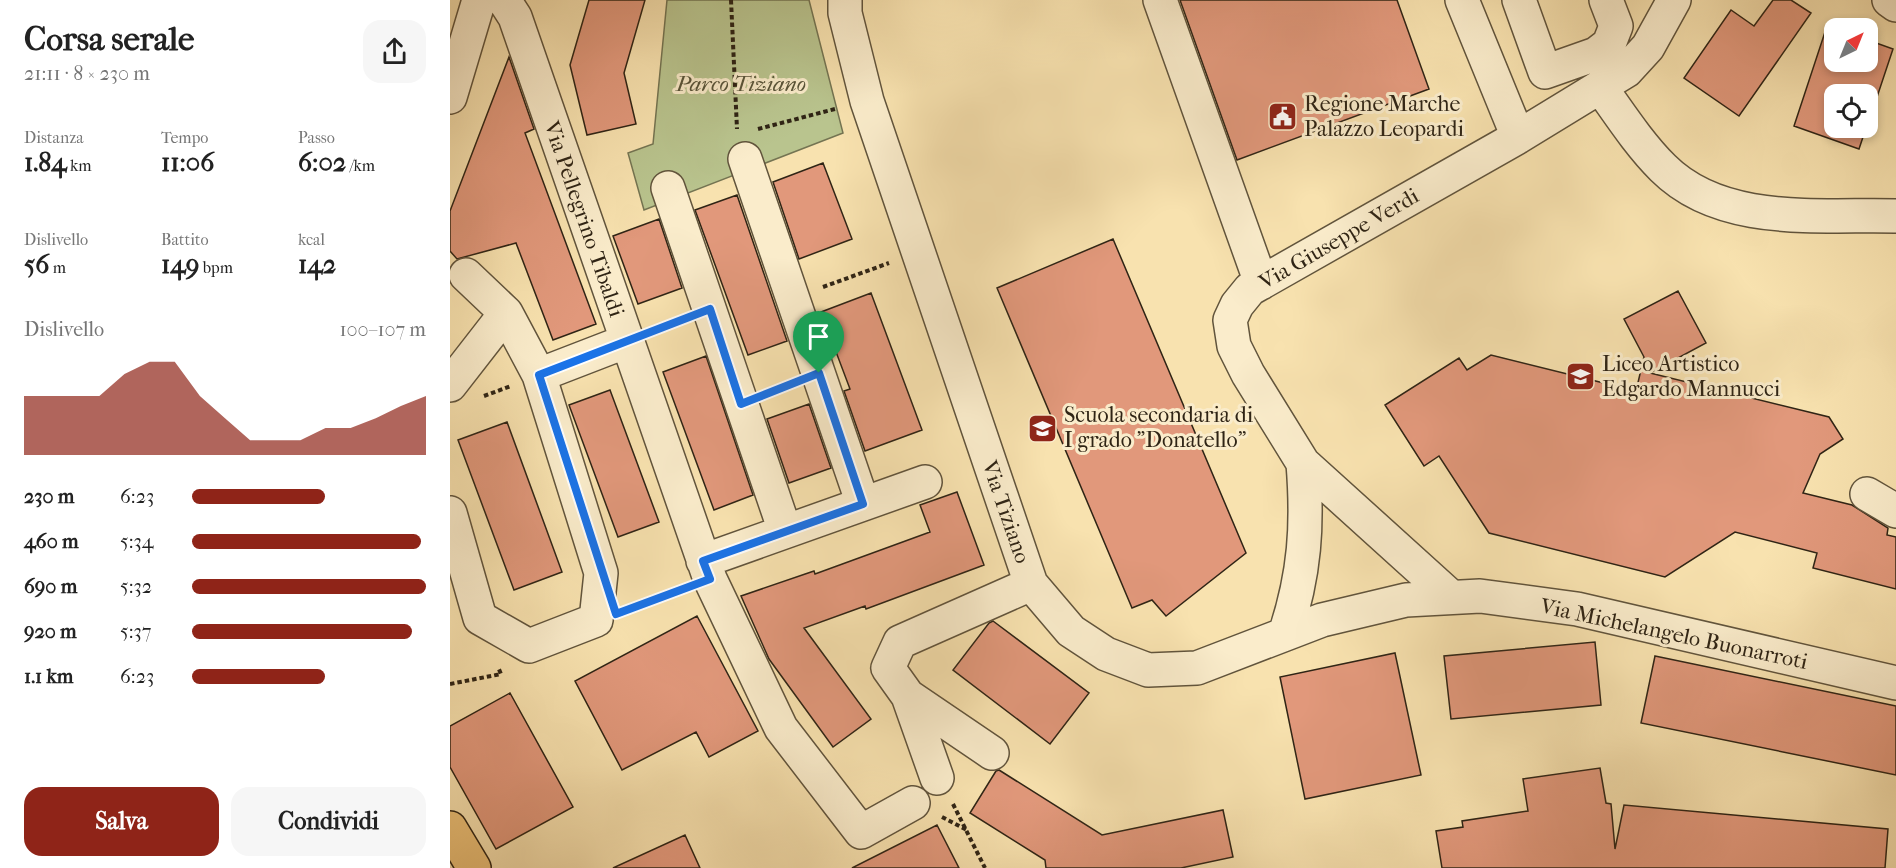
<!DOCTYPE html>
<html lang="it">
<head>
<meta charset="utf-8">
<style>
	:root { --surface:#fff; --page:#f6f6f6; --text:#222; --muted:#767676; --accent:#8f2418 }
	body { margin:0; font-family:"IM FELL French Canon",serif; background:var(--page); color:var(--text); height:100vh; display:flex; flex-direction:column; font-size:22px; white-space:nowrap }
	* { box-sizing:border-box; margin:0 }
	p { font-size:20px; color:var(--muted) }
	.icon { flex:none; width:33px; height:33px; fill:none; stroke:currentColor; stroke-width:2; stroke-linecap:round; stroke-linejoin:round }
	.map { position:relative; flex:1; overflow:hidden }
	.details { display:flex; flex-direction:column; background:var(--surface); width:450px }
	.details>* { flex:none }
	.needle { width:39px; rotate:43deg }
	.controls { position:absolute; left:1374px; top:18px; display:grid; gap:12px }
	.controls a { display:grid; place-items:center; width:54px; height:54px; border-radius:12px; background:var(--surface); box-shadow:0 3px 9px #0003; font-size:30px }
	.pin { position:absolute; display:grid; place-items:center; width:51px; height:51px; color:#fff; margin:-62px -26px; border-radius:50% 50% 50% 0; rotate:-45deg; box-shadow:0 0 6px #0007 }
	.pin .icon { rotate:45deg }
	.round { display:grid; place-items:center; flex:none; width:63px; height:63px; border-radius:18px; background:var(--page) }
	.head { display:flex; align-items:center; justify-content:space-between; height:102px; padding:0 24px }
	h1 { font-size:33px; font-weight:700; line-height:45px }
	.metrics { display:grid; grid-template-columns:repeat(3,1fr); gap:9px; height:102px; padding:6px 24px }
	.metrics div { display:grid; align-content:center }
	.metrics b { font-size:26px; font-weight:700 }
	.metrics small { font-size:16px; font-weight:400 }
	.metrics p { font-size:16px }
	.chart { height:168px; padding:12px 24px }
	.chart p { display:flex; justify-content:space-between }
	.chart svg { width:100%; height:108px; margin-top:6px; fill:var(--accent); opacity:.7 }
	.cta { display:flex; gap:12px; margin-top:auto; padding:12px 24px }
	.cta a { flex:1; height:69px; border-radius:18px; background:var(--accent); color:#fff; font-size:24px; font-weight:700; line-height:69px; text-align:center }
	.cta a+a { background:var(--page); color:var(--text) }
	ul { padding:0 24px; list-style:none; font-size:20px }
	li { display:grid; grid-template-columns:96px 72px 1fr; align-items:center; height:45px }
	li i { height:15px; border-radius:8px; background:var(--accent) }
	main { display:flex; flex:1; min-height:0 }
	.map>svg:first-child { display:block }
	.green { fill:#b9c48e; stroke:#747452; stroke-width:1.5 }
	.building { fill:#e1987b; stroke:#2f2415; stroke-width:1.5 }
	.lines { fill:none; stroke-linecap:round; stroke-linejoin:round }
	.minor-casing { stroke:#61543c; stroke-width:36 }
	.major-casing { stroke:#2f2415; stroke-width:36 }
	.path { stroke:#2f2415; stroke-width:4; stroke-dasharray:4.5 3; stroke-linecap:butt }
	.minor { stroke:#faeccb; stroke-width:33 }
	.major { stroke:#ecc178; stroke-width:33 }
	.route-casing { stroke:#fff; stroke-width:12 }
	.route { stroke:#1a73e8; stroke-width:8 }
	.labels { text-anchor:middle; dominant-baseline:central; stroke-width:6; stroke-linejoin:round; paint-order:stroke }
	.park-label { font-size:22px; font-style:italic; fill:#585439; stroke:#faeccb }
	.poi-label { font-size:22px; fill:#2f2415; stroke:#faeccb; text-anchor:start }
	.street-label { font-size:22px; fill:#2f2415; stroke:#faeccb }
</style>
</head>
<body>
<main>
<section class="details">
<div class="head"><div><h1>Corsa serale</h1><p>21:11 · 8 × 230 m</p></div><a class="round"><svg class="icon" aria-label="share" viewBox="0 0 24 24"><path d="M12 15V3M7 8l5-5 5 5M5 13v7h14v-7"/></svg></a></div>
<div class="metrics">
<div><p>Distanza</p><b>1.84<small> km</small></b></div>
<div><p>Tempo</p><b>11:06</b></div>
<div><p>Passo</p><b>6:02<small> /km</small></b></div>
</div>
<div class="metrics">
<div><p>Dislivello</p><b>56<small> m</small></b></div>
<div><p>Battito</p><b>149<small> bpm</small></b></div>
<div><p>kcal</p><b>142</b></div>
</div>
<div class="chart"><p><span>Dislivello</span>100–107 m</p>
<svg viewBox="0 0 160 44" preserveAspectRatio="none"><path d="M0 44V20L10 20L20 20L30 20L40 11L50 6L60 6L70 20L80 29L90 38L100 38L110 38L120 33L130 33L140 29L150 24L160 20V44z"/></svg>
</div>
<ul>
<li><b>230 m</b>6:23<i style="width:57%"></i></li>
<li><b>460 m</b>5:34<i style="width:98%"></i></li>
<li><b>690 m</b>5:32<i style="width:100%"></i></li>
<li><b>920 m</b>5:37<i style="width:94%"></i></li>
<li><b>1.1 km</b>6:23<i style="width:57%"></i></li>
</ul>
<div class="cta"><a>Salva</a><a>Condividi</a></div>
</section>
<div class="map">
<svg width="1446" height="868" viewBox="0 0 1446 868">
	<rect width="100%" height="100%" fill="#f8e2af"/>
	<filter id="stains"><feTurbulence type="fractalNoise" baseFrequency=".00333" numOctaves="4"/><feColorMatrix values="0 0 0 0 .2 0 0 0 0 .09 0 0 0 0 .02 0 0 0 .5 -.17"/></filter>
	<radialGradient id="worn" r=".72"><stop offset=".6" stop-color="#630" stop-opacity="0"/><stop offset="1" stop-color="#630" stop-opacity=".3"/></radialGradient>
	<path class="green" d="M 217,0 L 359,0 L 393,133 L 194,210 L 178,153 L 203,144 Z"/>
	<path class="building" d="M 139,0 L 195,0 L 174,73 L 186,124 L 137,135 L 120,65 Z
		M 730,0 L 947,0 L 979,89 L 787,160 Z
		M 1323,0 L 1341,0 L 1361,13 L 1289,116 L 1234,78 L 1281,10 L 1304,26 Z
		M 1377,26 L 1384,29 L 1384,62 L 1418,62 L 1418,40 L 1443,49 L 1418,124 L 1418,94 L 1384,94 L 1384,128 L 1416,128 L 1409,149 L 1344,126 Z
		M 59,57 L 84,129 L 75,133 L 146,324 L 103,340 L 66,243 L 7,259 L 0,251 L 0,211 Z
		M 373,163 L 402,239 L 349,259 L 323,182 Z
		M 287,195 L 337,341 L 298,355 L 245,210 Z
		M 209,219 L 232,288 L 188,304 L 163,236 Z
		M 663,239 L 796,553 L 716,616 L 702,600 L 682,608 L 547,288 Z
		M 1228,291 L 1256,343 L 1200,373 L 1379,417 L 1393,439 L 1370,454 L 1353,493 L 1402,505 L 1438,528 L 1437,535 L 1446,537 L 1446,589 L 1363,568 L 1367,553 L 1285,532 L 1215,577 L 1039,533 L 989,456 L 974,466 L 935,405 L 1009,358 L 1017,370 L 1041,355 L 1186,391 L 1194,357 L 1174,319 Z
		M 421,293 L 472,430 L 415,451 L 394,391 L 400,389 L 371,312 Z
		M 256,356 L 303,495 L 264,510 L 213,372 Z
		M 160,390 L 209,522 L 168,537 L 119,405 Z
		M 359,404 L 381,468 L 339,483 L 317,419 Z
		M 57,422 L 112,572 L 64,590 L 8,440 Z
		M 507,492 L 534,565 L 416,609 L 415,606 L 354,628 L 421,719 L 383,747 L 319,659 L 291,596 L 364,571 L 365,574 L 480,532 L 470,505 Z
		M 247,616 L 308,731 L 259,757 L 246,732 L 172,770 L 125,681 Z
		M 543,621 L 639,693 L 600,744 L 503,670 L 539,623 Z
		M 1145,642 L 1151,705 L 1001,719 L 994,656 Z
		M 945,653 L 971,775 L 855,799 L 830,677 Z
		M 1205,656 L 1446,706 L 1446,775 L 1191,723 Z
		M 60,693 L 123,807 L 46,849 L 0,767 L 0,726 Z
		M 1150,768 L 1156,803 L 1161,804 L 1165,849 L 1174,805 L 1438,829 L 1435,868 L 992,868 L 986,831 L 1013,827 L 1012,821 L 1078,811 L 1073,779 Z
		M 549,770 L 652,835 L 773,810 L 783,857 L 731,868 L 596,868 L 595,860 L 520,813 L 546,771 Z
		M 487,825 L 509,868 L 402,868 Z
		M 235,835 L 250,868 L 163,868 Z"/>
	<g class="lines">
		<defs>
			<path id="minor" d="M 54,0 L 65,17 L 260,579 L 331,728 L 411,832 L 463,803
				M 395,0 L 395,13 L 417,101 L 581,584 L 621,631 L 656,654 L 698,670 L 747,668 L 872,620 L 956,600 L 1030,596 L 1127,609 L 1446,683
				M 710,0 L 811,283
				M 1012,0 L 1068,137
				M 1069,0 L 1095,72 L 1146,54 L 1159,44 L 1166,26 L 1156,0
				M 1439,0 L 1446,5
				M 1151,88 C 1171,116 1189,144 1213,168 C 1272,227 1370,214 1446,216
				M 0,97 L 29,0
				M 295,159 L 413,504
				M 218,188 L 335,531
				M 16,275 L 56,313
				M 89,375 L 177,341
				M 0,385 L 56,313 L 89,375 L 151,573 L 146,620 L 79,646 L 30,618 L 0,513
				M 1417,494 L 1446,511
				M 253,561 L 475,482
				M 1000,596 L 853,463 L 798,374 L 784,346 L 780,320 L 787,305 L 800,289 L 1068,137 L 1176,71 L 1198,47 L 1224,0
				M 835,634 C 855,574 858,525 853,463
				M 458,696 L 487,778
				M 542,753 L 458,696 L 438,668 L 450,642 L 581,584"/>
			<path id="major" d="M 0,828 L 24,868"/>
		</defs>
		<use href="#minor" class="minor-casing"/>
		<use href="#major" class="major-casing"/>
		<path class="path" d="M 281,0 L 287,129
			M 308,129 L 385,109
			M 373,287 L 439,263
			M 205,330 L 229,321
			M 320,392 L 338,385
			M 34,396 L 61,386
			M 179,609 L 231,590
			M 0,684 L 51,674 L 48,667
			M 503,804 L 535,868
			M 492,817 L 517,830"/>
		<use href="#minor" class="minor"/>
		<use href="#major" class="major"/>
	</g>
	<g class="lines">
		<defs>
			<path id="route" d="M 260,309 L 291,404 L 369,373 L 413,504 L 253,561 L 260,579 L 166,614 L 89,375 Z"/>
		</defs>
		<use href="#route" class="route-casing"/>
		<use href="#route" class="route"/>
	</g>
	<defs>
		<symbol id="civic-square" viewBox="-11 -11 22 22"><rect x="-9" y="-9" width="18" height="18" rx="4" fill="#8f2418" stroke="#faeccb"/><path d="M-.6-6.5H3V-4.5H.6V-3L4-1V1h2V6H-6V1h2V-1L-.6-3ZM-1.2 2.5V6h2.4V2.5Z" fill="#fff"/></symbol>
		<symbol id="school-square" viewBox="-11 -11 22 22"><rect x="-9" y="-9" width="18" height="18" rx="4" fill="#8f2418" stroke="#faeccb"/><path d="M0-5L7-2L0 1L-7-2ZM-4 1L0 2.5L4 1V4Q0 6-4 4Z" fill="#fff"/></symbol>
	</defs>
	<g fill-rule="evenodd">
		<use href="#civic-square" x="816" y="100" width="33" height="33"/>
		<use href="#school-square" x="1114" y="360" width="33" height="33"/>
		<use href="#school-square" x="576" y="412" width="33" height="33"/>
	</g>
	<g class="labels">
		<g class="park-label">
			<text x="291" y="84">Parco Tiziano</text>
		</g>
		<g class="poi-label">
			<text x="854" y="104">Regione Marche<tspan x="854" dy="25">Palazzo Leopardi</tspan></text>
			<text x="1152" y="364">Liceo Artistico<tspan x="1152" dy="25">Edgardo Mannucci</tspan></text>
			<text x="614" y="415">Scuola secondaria di<tspan x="614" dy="25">I grado "Donatello"</tspan></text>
		</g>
		<g class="street-label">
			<text transform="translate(134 219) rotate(71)">Via Pellegrino Tibaldi</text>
			<text transform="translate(889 239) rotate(-30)">Via Giuseppe Verdi</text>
			<text transform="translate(556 512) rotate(71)">Via Tiziano</text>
			<text transform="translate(1224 634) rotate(12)">Via Michelangelo Buonarroti</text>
		</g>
	</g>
	<rect width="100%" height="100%" filter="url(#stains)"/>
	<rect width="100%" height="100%" fill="url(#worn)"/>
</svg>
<div class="controls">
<a><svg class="needle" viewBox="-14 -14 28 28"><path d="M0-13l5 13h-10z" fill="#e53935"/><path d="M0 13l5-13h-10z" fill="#767676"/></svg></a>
<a><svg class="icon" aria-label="locate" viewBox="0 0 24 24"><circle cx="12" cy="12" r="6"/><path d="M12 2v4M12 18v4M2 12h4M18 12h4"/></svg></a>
</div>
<div class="pin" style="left:369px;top:373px;background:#1e9e55"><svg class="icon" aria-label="arrive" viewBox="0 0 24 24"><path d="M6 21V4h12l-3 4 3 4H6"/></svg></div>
</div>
</main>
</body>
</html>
